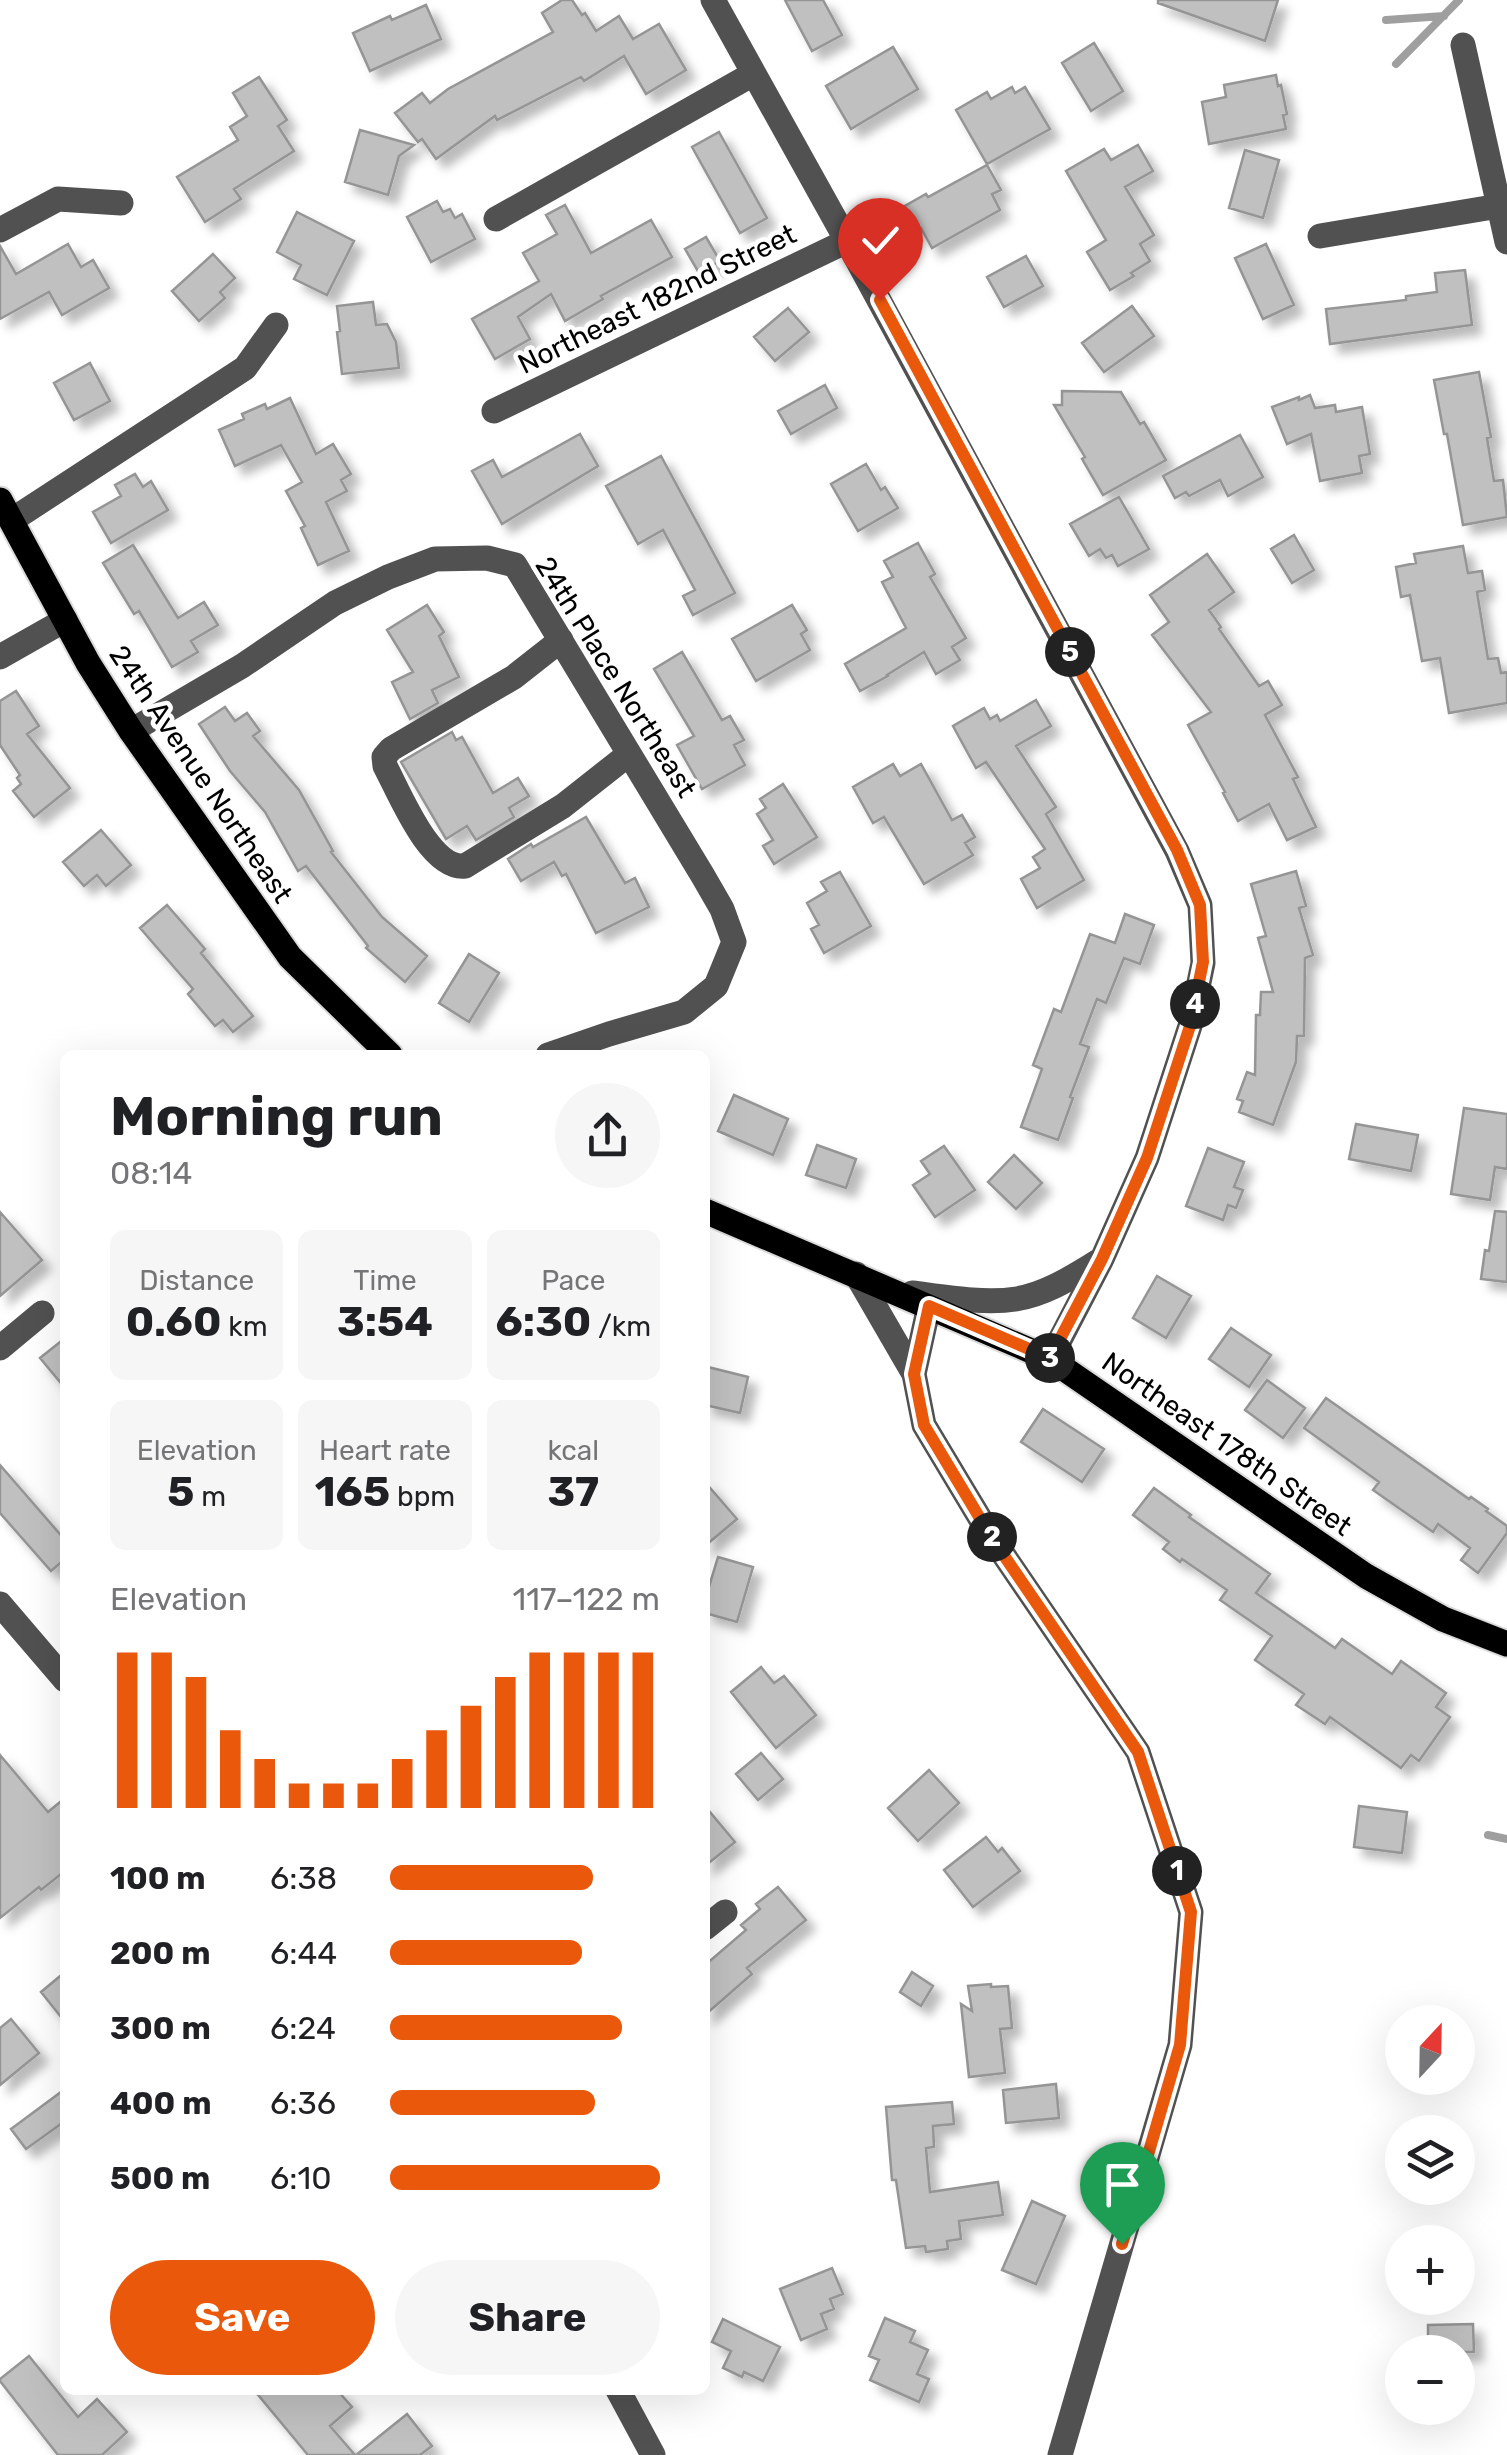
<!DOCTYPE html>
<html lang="en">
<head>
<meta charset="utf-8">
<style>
	:root { --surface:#fff; --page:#f6f6f6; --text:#202124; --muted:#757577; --accent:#ea580c }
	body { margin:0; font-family:Rubik,sans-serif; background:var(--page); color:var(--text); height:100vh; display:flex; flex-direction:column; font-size:38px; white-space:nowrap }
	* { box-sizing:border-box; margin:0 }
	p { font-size:32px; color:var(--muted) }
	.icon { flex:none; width:55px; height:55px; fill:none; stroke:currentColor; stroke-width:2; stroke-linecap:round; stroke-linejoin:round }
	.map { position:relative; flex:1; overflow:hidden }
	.drawer { position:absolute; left:60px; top:1050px; width:650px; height:1345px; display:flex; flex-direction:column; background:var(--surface); border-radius:15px; box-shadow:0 10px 40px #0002 }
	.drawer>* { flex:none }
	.needle { width:65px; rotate:22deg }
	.tools { position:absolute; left:1385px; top:2005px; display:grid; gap:20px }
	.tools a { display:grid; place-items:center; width:90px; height:90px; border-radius:50%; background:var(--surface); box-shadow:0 10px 40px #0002; font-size:50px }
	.pin { position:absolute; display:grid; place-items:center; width:85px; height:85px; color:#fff; margin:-102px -42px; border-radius:50% 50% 50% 0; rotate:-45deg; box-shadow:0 0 10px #0007 }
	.pin .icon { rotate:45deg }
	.km { position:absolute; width:50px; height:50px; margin:-25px; border-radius:50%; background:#222; color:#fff; font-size:28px; line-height:50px; text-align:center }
	.round { display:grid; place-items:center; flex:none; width:105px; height:105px; border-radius:52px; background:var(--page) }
	.overview { display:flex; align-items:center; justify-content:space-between; height:170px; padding:0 50px }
	h1 { font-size:55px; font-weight:700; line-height:75px }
	.stats { display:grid; grid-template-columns:repeat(3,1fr); gap:15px; height:170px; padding:10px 50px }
	.stats div { display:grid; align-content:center; border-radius:15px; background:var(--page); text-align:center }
	.stats b { font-size:42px; font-weight:700 }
	.stats small { font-size:28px; font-weight:400 }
	.stats p { font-size:28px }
	.chart { height:280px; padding:20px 50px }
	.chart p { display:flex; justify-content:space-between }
	.chart svg { width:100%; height:180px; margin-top:10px; stroke:var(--accent); stroke-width:6 }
	.cta { display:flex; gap:20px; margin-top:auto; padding:20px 50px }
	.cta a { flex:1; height:115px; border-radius:60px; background:var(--accent); color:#fff; font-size:40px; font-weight:700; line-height:115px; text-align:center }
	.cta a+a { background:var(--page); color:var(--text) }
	ul { padding:0 50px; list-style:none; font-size:32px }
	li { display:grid; grid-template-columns:160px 120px 1fr; align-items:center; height:75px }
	li i { height:25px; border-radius:12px; background:var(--accent) }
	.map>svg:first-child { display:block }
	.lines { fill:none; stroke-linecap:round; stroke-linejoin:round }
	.stream { stroke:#9f9f9f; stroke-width:8 }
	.building { fill:#c0c0c0; stroke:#959595; stroke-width:2.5; filter:url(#shadow) }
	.major-casing { stroke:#dbdbdb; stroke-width:29 }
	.minor { stroke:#515151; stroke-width:25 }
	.major { stroke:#000; stroke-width:25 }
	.route-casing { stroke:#fff; stroke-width:20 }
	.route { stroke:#ea580c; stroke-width:12 }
	.labels { text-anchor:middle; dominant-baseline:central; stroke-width:9; stroke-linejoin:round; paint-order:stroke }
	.street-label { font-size:28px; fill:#000; stroke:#fff }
</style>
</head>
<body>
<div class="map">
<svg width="1507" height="2455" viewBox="0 0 1507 2455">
	<defs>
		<filter id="shadow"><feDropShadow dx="9" dy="9" stdDeviation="5" flood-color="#0004"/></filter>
	</defs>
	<rect width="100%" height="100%" fill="#fff"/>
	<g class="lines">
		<path class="stream" d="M 1386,20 L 1444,16
			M 1396,64 L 1459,0
			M 1488,1835 L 1507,1839"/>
	</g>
	<path class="building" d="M 562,0 L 572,0 L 582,15 L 585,13 L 596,31 L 619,16 L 633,39 L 659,24 L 686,70 L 646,94 L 624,56 L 584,81 L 581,77 L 497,120 L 495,116 L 436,159 L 422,139 L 418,142 L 395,113 L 422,93 L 430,103 L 448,89 L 553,32 L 542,13 Z
		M 785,0 L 823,0 L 842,35 L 812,51 Z
		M 1158,0 L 1278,0 L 1265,41 L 1158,3 Z
		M 426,5 L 441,39 L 370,71 L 353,33 L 390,16 L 392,20 Z
		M 1094,43 L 1123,91 L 1091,111 L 1062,63 Z
		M 893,47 L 918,89 L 851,129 L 826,86 Z
		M 1276,75 L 1278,86 L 1281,85 L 1287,114 L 1283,115 L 1286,129 L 1209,144 L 1202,102 L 1226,97 L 1224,85 Z
		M 259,77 L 287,120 L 278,126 L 294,151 L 234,189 L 241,199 L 205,222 L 177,177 L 238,140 L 230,127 L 247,116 L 233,93 Z
		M 1012,87 L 1015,93 L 1025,87 L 1050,129 L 987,164 L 956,110 L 987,92 L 991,99 Z
		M 360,130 L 414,145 L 399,156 L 388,195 L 345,182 Z
		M 719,132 L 767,218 L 740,233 L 692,147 Z
		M 1138,145 L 1153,171 L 1125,187 L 1154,235 L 1140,244 L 1150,261 L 1131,273 L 1134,276 L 1110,290 L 1087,252 L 1106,240 L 1066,171 L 1104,149 L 1111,160 Z
		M 1245,150 L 1279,160 L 1263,218 L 1229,208 Z
		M 987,165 L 1001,190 L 992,194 L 1000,210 L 932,248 L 921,228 L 917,231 L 903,207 L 926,194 L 928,197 Z
		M 437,201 L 443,212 L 450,209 L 455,218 L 462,214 L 475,239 L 431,262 L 407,217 Z
		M 565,205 L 591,253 L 651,220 L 672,257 L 601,296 L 603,299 L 565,321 L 551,294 L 518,317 L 530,339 L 495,359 L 472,319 L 539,281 L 523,253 L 557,234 L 546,215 Z
		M 297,212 L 354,241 L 327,295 L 294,279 L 301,265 L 277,252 Z
		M 706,237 L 720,261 L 699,273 L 685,249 Z
		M 68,244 L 81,267 L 93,260 L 109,288 L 62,315 L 49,292 L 0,319 L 0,246 L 16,274 Z
		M 1266,244 L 1294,305 L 1263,319 L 1235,258 Z
		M 213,254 L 235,278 L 220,292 L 225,298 L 199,321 L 172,291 Z
		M 1026,256 L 1043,286 L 1004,307 L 987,277 Z
		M 1465,270 L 1472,325 L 1330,344 L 1326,309 L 1406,300 L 1406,296 L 1437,292 L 1435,273 Z
		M 373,302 L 376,325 L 387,324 L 396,342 L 399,368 L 342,374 L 337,332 L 340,331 L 337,306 Z
		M 1132,306 L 1154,336 L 1104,372 L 1082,343 Z
		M 788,308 L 809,332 L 775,361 L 754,337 Z
		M 90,363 L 110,401 L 74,420 L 54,383 Z
		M 1479,372 L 1491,437 L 1487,438 L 1494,481 L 1503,480 L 1507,517 L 1463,525 L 1447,434 L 1444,434 L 1434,380 Z
		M 825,385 L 837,408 L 791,434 L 778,411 Z
		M 1062,391 L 1121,392 L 1140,424 L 1144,422 L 1166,460 L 1103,495 L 1082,459 L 1085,457 L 1054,405 L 1062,405 Z
		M 1310,395 L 1315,408 L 1335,405 L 1336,412 L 1362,407 L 1370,454 L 1359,456 L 1362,473 L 1320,481 L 1311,434 L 1287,444 L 1272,407 L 1299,397 L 1299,400 Z
		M 290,398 L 316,454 L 333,444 L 351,474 L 341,480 L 347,491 L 326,502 L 349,551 L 318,565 L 301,528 L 305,526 L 286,491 L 302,482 L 281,445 L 235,466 L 219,430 L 244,419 L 242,414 L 265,404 L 267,409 Z
		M 580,434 L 598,466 L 502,524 L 472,471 L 493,460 L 502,477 Z
		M 1240,435 L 1263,477 L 1228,496 L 1220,480 L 1189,496 L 1186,492 L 1175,498 L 1163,476 Z
		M 661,456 L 735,593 L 693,615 L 683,596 L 695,590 L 663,530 L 638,544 L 606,486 Z
		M 866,464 L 881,490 L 885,487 L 898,508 L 858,531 L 831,484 Z
		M 135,474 L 143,487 L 151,481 L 168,510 L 111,543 L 93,512 L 121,496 L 115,485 Z
		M 1119,497 L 1149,549 L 1118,566 L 1112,555 L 1106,558 L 1100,549 L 1089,556 L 1070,524 Z
		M 1294,535 L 1314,570 L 1292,583 L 1271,549 Z
		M 918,543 L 935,574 L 930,577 L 966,638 L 952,647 L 960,660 L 936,674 L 924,652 L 887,675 L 888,676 L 860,691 L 845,664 L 906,628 L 882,582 L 893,577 L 884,561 Z
		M 133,545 L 178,618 L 204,602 L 218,625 L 191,641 L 198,652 L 172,667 L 139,611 L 134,614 L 103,563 Z
		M 1463,546 L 1468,573 L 1482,571 L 1485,590 L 1477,592 L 1488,659 L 1498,658 L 1501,673 L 1507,672 L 1507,703 L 1449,713 L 1440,658 L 1422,661 L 1410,595 L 1401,597 L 1396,567 L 1416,563 L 1414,554 Z
		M 1207,554 L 1234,592 L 1209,610 L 1221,627 L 1219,629 L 1259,686 L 1268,681 L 1282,705 L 1265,715 L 1298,777 L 1293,779 L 1316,827 L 1287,840 L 1269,804 L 1238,821 L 1223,793 L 1225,792 L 1188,725 L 1211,712 L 1152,635 L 1169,622 L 1150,595 Z
		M 427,605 L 444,632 L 439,636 L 459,677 L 432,690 L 438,703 L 410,719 L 392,682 L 413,672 L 387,630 Z
		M 792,605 L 807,630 L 801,634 L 810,650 L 756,681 L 732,639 Z
		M 682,652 L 722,720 L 730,716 L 744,740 L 734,745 L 745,765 L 702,789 L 677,745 L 694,736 L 654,669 Z
		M 16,691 L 39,726 L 27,734 L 70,788 L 34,817 L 13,791 L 21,784 L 17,778 L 20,775 L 0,745 L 0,701 Z
		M 1036,700 L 1051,726 L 1016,746 L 1056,807 L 1046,814 L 1084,880 L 1037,908 L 1021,879 L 1040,868 L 1033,857 L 1045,849 L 986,762 L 976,768 L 953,726 L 984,708 L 990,719 L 997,715 L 1000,721 Z
		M 225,707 L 235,721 L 247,713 L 260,731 L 253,736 L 299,790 L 333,851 L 331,852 L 382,917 L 427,956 L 405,982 L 366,948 L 368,946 L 306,866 L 298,871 L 265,812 L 230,771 L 199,724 Z
		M 452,732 L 456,740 L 462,737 L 493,793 L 518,778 L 529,796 L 509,808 L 514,817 L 476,840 L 467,826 L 446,839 L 401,762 Z
		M 893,764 L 900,776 L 921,764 L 952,820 L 962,815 L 975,837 L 965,843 L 973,855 L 924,884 L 884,817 L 873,823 L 853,787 Z
		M 783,784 L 817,837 L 774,864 L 763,846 L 773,840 L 757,814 L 766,808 L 760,799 Z
		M 586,817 L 625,883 L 635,878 L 649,907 L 596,933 L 566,874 L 562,876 L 554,862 L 521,881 L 508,859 L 531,844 L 533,847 Z
		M 101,830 L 131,865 L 106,886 L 97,875 L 84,886 L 63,862 Z
		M 1296,871 L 1306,906 L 1299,908 L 1313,955 L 1305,958 L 1304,1036 L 1297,1036 L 1296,1062 L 1273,1125 L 1239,1112 L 1243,1101 L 1237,1099 L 1247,1072 L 1255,1075 L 1256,1015 L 1260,1015 L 1261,992 L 1273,992 L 1258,938 L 1266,936 L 1251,884 Z
		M 840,872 L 871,926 L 824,953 L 811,929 L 819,925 L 807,903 L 827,891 L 821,882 Z
		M 167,905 L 205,949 L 201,953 L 253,1016 L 233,1032 L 223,1020 L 215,1026 L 188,994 L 193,989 L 140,928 Z
		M 1125,914 L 1154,925 L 1140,964 L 1124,958 L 1106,1003 L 1097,999 L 1080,1044 L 1089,1047 L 1070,1097 L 1073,1098 L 1058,1140 L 1021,1127 L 1042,1069 L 1033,1065 L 1054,1009 L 1061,1012 L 1090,934 L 1115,943 Z
		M 469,954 L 499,973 L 469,1022 L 439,1003 Z
		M 734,1095 L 788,1119 L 773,1155 L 718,1131 Z
		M 1464,1108 L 1507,1114 L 1507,1169 L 1495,1167 L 1490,1200 L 1451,1194 Z
		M 1356,1124 L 1418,1135 L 1411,1171 L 1349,1159 Z
		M 817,1145 L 856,1159 L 846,1188 L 806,1175 Z
		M 944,1146 L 975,1190 L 935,1217 L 913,1185 L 930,1174 L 921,1161 Z
		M 1208,1148 L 1244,1162 L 1234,1187 L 1243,1190 L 1236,1208 L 1228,1205 L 1223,1220 L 1186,1206 Z
		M 1014,1155 L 1042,1183 L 1016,1209 L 988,1182 Z
		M 1495,1211 L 1507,1212 L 1507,1282 L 1481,1279 L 1485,1250 L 1489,1251 Z
		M 0,1212 L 42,1260 L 0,1296 Z
		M 1157,1276 L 1191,1296 L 1166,1338 L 1133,1318 Z
		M 1231,1328 L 1271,1355 L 1249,1387 L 1209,1359 Z
		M 65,1338 L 65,1388 L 40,1358 Z
		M 708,1367 L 748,1377 L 740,1413 L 705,1405 L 705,1381 Z
		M 1267,1380 L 1305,1408 L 1283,1438 L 1245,1410 Z
		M 1326,1398 L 1469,1499 L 1471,1497 L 1488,1509 L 1486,1511 L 1507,1526 L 1507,1533 L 1478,1573 L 1461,1560 L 1470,1548 L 1438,1524 L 1433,1532 L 1373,1490 L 1379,1482 L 1304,1428 Z
		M 1043,1409 L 1104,1449 L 1082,1482 L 1021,1442 Z
		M 0,1465 L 65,1540 L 65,1559 L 51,1571 L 0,1513 Z
		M 705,1482 L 737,1519 L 705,1546 Z
		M 1154,1488 L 1191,1515 L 1189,1517 L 1270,1574 L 1256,1593 L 1335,1648 L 1342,1639 L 1392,1674 L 1401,1661 L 1446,1693 L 1436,1707 L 1450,1717 L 1419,1761 L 1411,1755 L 1401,1768 L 1330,1717 L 1325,1724 L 1296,1705 L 1304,1694 L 1255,1660 L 1272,1636 L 1220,1600 L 1227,1590 L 1182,1559 L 1180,1562 L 1163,1549 L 1169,1542 L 1133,1515 Z
		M 718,1557 L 753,1567 L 737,1622 L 705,1613 L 705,1600 Z
		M 761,1667 L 774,1683 L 784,1676 L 816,1715 L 776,1748 L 731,1692 Z
		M 761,1753 L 783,1779 L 758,1800 L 736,1774 Z
		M 0,1755 L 48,1812 L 65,1798 L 65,1871 L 41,1890 L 39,1887 L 0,1918 Z
		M 929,1770 L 959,1803 L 918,1841 L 888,1808 Z
		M 705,1806 L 735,1842 L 705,1866 Z
		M 1359,1806 L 1407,1812 L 1402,1853 L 1354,1847 Z
		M 986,1837 L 998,1852 L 1002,1848 L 1020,1871 L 973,1907 L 944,1870 Z
		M 778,1887 L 806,1920 L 747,1968 L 752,1974 L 705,2015 L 705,1965 L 746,1930 L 741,1925 L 760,1909 L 756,1904 Z
		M 65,1972 L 65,2022 L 41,1992 Z
		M 912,1972 L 933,1986 L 921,2006 L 900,1992 Z
		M 991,1984 L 991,1987 L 1008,1986 L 1012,2028 L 1000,2029 L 1005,2073 L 969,2077 L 961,2004 L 972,2011 L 968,1986 Z
		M 11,2019 L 39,2053 L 0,2085 L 0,2028 Z
		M 1056,2084 L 1059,2118 L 1006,2123 L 1003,2090 Z
		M 65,2089 L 65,2121 L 26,2149 L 11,2129 Z
		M 952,2102 L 954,2124 L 933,2126 L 934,2147 L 926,2148 L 930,2192 L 998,2182 L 1003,2215 L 959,2221 L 961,2239 L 947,2241 L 948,2249 L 926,2252 L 925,2246 L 906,2248 L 896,2180 L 892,2180 L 886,2107 Z
		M 1032,2201 L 1065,2216 L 1036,2284 L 1002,2270 Z
		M 832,2268 L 843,2294 L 830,2299 L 834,2309 L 821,2314 L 827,2329 L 801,2340 L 780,2289 Z
		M 885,2318 L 915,2331 L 910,2342 L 928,2350 L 917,2374 L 929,2379 L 919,2402 L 870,2380 L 879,2360 L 869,2356 Z
		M 723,2319 L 780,2347 L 763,2381 L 744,2372 L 742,2377 L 723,2368 L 731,2351 L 712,2342 Z
		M 1473,2324 L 1474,2352 L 1428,2352 L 1428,2325 Z
		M 29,2356 L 78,2417 L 97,2399 L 127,2432 L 102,2455 L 58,2455 L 0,2381 L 0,2379 Z
		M 254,2390 L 337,2390 L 352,2407 L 330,2426 L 355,2455 L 308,2455 Z
		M 407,2414 L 432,2446 L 420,2455 L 356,2455 Z"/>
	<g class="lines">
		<defs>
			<path id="major" d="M 0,500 L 88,663 L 131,731 L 290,957 L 390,1055
				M 705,1211 L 1050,1359 L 1366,1576 L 1443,1619 L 1507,1644"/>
		</defs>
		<use href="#major" class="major-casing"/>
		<path class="minor" d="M 713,0 L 847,241 L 1177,851 L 1200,905 L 1203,963 L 1190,1026 L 1147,1158 L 1102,1259 L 1050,1359
			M 1463,45 L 1507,242
			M 496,219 L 753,74
			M 0,230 L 58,199 L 121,203
			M 1320,236 L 1499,206 L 1507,210
			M 494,411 L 847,241
			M 12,520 L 245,368 L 276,325
			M 561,640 L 514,677 L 391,749 L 384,757 L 385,766 C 400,794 430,870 465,866 L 563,806 L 629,754
			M 0,657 L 65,620
			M 131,731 L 242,666 L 335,603 L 388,577 L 435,559 L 487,558 L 515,565 L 703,876 L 722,909 L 734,942 L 716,986 L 684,1012 L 609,1034 L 548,1055
			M 856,1274 L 914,1374
			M 912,1293 C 944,1297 984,1304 1016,1299 C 1048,1294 1075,1275 1102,1259
			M 929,1306 L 914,1374 L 924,1425 L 990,1535 L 1138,1752 L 1191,1912 L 1180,2045 L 1060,2455
			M 0,1348 L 42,1313
			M 0,1604 L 65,1680
			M 705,1928 L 725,1912
			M 618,2390 L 653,2455"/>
		<use href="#major" class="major"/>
	</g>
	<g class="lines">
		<defs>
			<path id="route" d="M 880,300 L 1177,850 L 1200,905 L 1203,962 L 1190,1026 L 1147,1158 L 1102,1259 L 1050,1358 L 929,1306 L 914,1374 L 924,1425 L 990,1535 L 1138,1752 L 1191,1912 L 1180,2045 L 1122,2244"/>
		</defs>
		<use href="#route" class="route-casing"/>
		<use href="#route" class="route"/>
	</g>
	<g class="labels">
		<g class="street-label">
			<text transform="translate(657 299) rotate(-26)">Northeast 182nd Street</text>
			<text transform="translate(616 677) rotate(58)">24th Place Northeast</text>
			<text transform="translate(201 774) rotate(56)">24th Avenue Northeast</text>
			<text transform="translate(1227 1444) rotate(35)">Northeast 178th Street</text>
		</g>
	</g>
</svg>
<div class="tools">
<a><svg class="needle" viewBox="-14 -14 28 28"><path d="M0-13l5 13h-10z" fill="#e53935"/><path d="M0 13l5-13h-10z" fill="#757577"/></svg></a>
<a><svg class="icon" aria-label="layers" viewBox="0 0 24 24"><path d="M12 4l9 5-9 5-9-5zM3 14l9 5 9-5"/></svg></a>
<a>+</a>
<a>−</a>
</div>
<div class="pin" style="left:1122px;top:2244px;background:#1e9e55"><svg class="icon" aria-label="arrive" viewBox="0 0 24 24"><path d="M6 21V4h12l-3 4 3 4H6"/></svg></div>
<div class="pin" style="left:880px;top:300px;background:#d93025"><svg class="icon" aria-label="check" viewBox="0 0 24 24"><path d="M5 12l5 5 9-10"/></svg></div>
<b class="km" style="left:1177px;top:1871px">1</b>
<b class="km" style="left:992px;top:1537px">2</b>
<b class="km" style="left:1050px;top:1358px">3</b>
<b class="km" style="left:1195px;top:1004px">4</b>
<b class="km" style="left:1070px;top:652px">5</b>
<section class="drawer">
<div class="overview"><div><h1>Morning run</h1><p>08:14</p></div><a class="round"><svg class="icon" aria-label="share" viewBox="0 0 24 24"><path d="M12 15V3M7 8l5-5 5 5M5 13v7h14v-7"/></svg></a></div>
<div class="stats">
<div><p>Distance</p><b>0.60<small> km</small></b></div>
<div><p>Time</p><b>3:54</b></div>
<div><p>Pace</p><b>6:30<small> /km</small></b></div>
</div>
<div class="stats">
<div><p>Elevation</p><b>5<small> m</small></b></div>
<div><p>Heart rate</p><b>165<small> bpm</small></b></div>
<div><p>kcal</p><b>37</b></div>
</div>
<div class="chart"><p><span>Elevation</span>117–122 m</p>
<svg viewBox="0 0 160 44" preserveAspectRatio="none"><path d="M5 44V6M15 44V6M25 44V12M35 44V25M45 44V32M55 44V38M65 44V38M75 44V38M85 44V32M95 44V25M105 44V19M115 44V12M125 44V6M135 44V6M145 44V6M155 44V6"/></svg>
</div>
<ul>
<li><b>100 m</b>6:38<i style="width:75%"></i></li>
<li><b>200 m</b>6:44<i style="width:71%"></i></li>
<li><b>300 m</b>6:24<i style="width:86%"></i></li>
<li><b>400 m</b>6:36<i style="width:76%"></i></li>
<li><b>500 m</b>6:10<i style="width:100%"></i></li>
</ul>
<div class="cta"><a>Save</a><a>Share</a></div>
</section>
</div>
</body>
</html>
